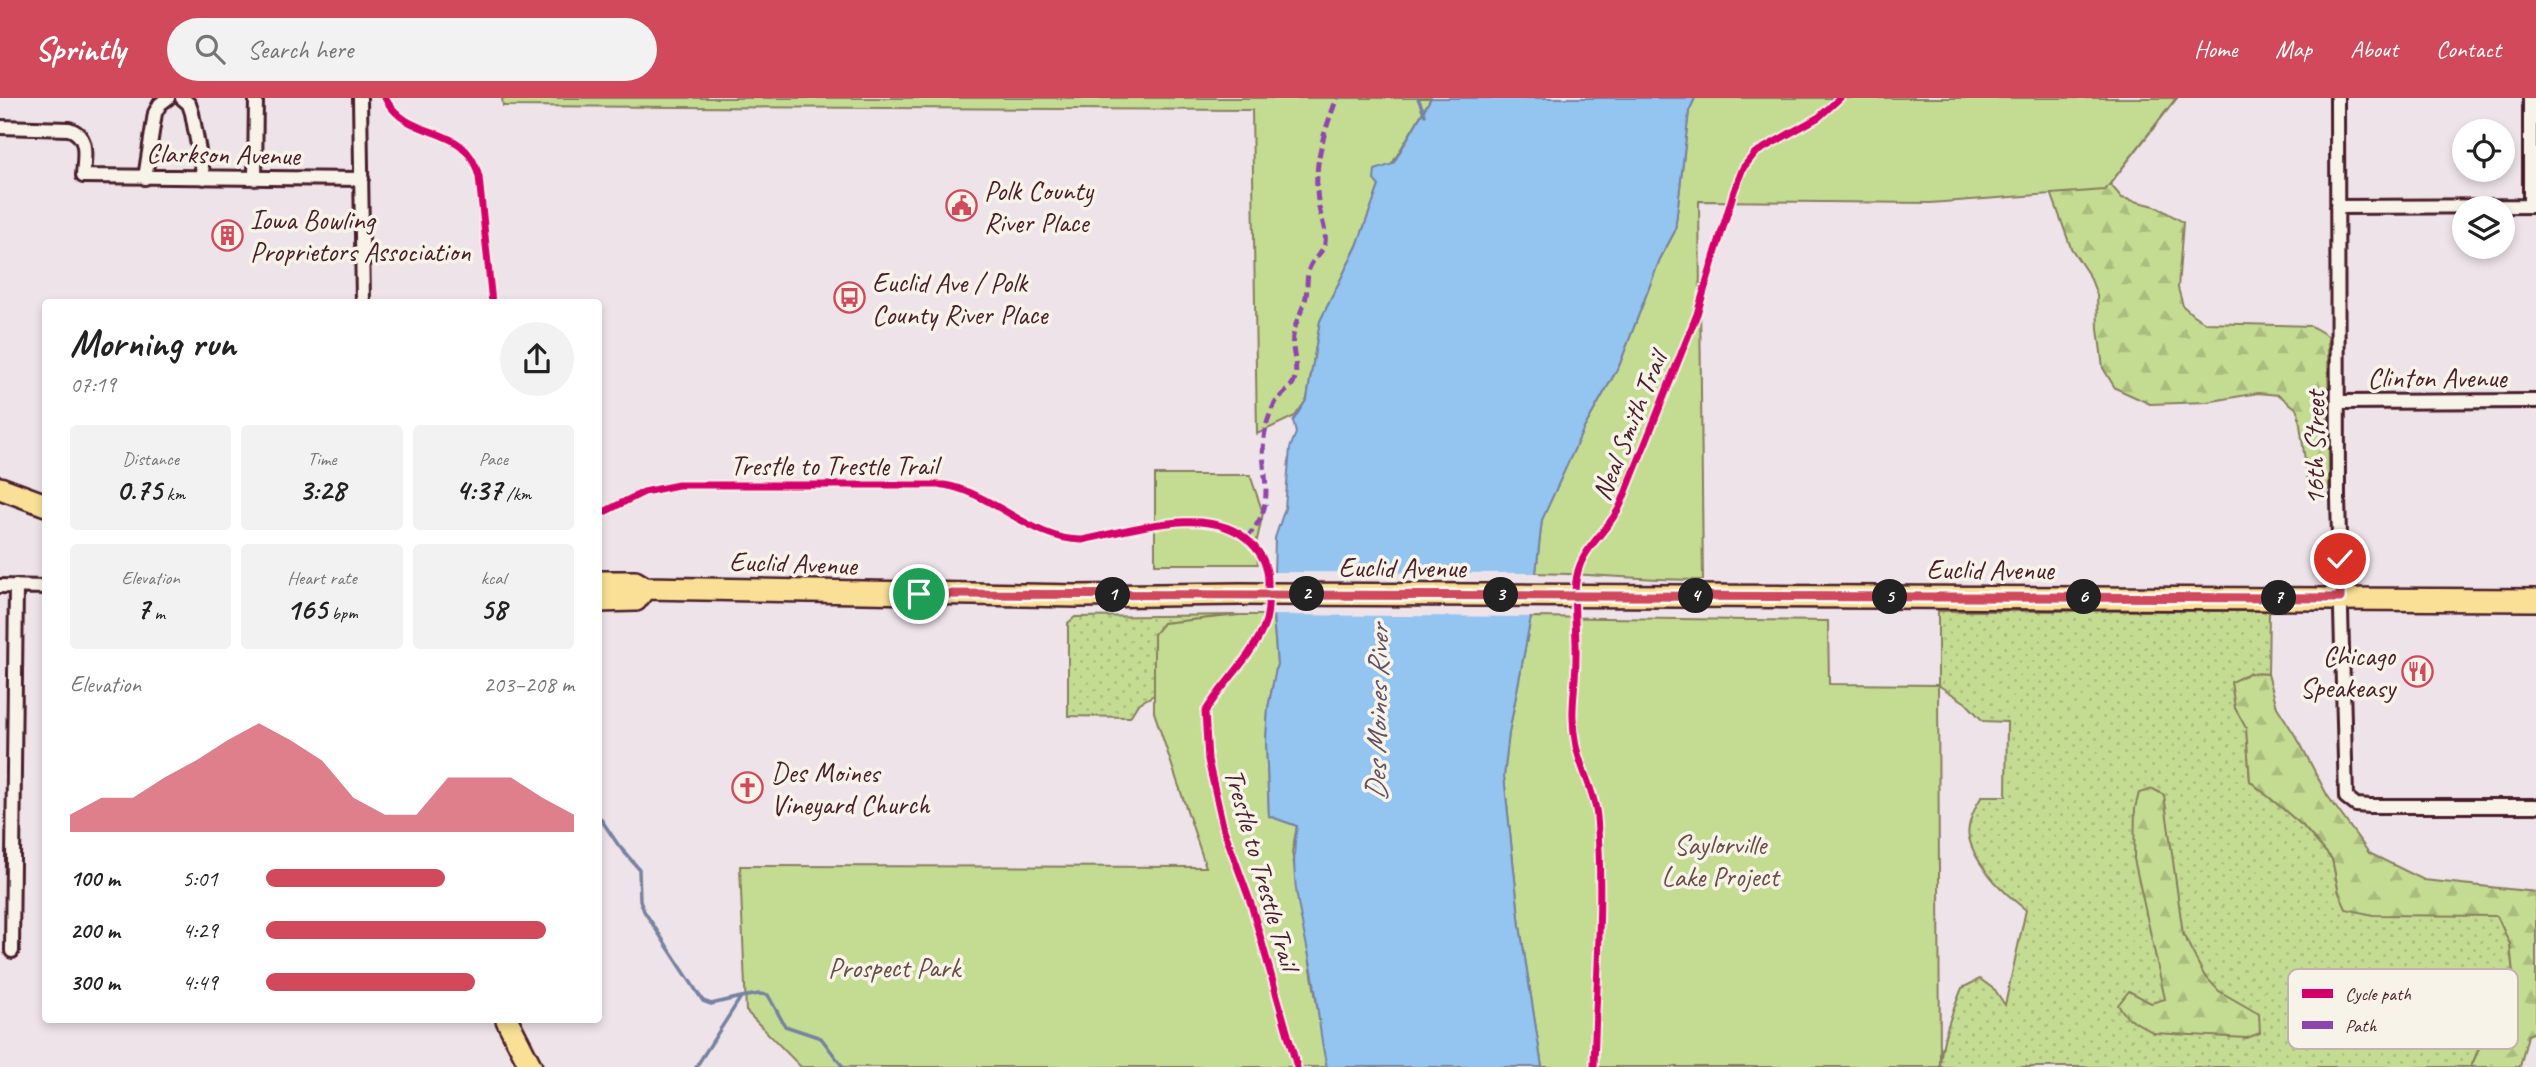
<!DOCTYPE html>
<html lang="en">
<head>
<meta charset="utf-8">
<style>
	:root { --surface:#fff; --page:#f2f2f2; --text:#222; --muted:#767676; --accent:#d1495b }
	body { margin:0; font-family:Caveat,sans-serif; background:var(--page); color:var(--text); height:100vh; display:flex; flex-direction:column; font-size:26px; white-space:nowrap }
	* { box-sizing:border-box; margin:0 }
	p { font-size:23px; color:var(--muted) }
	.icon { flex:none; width:38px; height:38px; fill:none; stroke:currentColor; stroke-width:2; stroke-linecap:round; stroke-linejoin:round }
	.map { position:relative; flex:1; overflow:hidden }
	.details { position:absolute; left:42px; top:201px; width:560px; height:724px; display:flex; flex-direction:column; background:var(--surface); border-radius:7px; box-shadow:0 4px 10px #0003 }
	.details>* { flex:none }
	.buttons { position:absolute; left:2452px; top:21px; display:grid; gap:14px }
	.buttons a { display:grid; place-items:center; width:63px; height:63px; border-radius:50%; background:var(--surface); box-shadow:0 4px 10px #0003; font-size:35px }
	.pin { position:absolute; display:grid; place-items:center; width:60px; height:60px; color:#fff; margin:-30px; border:4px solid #fff; border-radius:50%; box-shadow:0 2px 7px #0007 }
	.km { position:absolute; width:35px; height:35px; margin:-18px; border-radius:50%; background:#222; color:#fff; font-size:19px; line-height:35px; text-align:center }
	.round { display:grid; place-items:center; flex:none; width:74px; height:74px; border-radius:37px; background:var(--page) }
	.headline { display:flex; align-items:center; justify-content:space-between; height:119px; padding:0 28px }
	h1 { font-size:38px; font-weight:600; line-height:52px }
	.figures { display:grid; grid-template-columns:repeat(3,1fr); gap:10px; height:119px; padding:7px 28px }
	.figures div { display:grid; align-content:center; border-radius:7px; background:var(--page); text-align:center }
	.figures b { font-size:30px; font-weight:600 }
	.figures small { font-size:19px; font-weight:400 }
	.figures p { font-size:19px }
	.chart { height:196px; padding:14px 28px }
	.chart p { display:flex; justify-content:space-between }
	.chart svg { width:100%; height:126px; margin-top:7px; fill:var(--accent); opacity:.7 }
	ul { padding:0 28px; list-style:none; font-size:23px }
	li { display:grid; grid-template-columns:112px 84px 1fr; align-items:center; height:52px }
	li i { height:18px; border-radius:9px; background:var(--accent) }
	header { display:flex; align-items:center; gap:42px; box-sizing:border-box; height:98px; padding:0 35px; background:var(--accent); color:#fff }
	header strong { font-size:33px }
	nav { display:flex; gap:38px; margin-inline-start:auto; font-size:24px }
	.search { width:490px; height:63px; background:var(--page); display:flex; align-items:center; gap:18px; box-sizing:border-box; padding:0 24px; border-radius:38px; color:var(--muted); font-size:26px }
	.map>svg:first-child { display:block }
	.grass { fill:url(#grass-dots); stroke:#877e5e; stroke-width:2 }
	.forest { fill:url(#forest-firs); stroke:#877e5e; stroke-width:2 }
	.park { fill:#c4dc92; stroke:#877e5e; stroke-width:2 }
	.water { fill:#94c4f0; stroke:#7682a1; stroke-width:2 }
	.pier { fill:#eee3e9 }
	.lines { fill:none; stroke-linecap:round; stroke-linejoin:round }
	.stream { stroke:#7682a1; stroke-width:3.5 }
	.street-casing { stroke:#4a1f2b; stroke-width:18 }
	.primary-casing { stroke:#4a1f2b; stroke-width:26 }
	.street { stroke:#f7f3e8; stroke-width:12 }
	.primary { stroke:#f9e096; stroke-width:21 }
	.quiet { stroke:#8e44ad; stroke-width:5; stroke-dasharray:10 5; stroke-linecap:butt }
	.cycleway-casing { stroke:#f7f3e8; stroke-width:11 }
	.cycleway { stroke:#d6006c; stroke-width:7 }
	.route-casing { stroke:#fff; stroke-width:14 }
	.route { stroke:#d1495b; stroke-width:9 }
	.labels { text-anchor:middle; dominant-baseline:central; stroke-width:7; stroke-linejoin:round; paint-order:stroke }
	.street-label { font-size:28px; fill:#4a1f2b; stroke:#f7f3e8 }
	.poi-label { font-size:28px; fill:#4a1f2b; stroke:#f7f3e8; text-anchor:start }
	.park-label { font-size:28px; fill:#684e45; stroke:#f7f3e8 }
	.water-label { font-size:30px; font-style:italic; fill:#605166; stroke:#f7f3e8 }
	.key { fill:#f7f3e8; stroke:#c3b3af; stroke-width:2 }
	.key-label { font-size:19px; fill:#4a1f2b }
</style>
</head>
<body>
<header>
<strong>Sprintly</strong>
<div class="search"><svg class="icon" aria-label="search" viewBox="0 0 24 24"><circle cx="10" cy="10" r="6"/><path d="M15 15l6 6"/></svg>Search here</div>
<nav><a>Home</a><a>Map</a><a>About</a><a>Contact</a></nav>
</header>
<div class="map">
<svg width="2536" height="969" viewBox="0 0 2536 969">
	<defs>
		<pattern id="grass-dots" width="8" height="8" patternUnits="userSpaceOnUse" patternTransform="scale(1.75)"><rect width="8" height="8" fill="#c4dc92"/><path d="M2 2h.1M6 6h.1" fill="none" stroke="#aabc7e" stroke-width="1.8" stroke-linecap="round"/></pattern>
		<pattern id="forest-firs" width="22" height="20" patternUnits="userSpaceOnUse" patternTransform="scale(1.75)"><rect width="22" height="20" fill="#c4dc92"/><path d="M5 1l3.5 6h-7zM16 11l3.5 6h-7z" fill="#aabc7e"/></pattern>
	</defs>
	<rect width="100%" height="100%" fill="#eee3e9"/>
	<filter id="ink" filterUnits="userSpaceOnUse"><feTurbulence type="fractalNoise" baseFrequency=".0143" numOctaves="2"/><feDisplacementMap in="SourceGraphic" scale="14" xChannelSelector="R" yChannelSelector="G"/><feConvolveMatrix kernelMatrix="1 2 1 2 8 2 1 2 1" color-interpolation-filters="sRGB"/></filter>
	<g filter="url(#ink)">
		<path class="grass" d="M 1938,513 L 2269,513 L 2268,576 L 2249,575 L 2235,610 L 2246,629 L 2250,683 L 2303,728 L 2332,761 L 2339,795 L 2440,816 L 2497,817 L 2510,846 L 2514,885 L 2480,948 L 2471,969 L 1940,969 C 1941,942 1952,915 1962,890 L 1980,881 L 1995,892 L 2005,907 L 2026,812 C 2003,794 1976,769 1969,740 C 1966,728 1975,708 1982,698 L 2006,698 L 2007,624 L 1983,623 L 1966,605 L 1938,587 Z
			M 1240,517 L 1163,525 L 1154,537 L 1154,597 L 1138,606 L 1130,619 L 1068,618 L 1068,525 L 1075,519 Z"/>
		<path class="forest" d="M 2078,0 L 2177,0 L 2110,86 L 2122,100 L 2155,108 L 2183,124 L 2178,190 L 2183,208 L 2193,217 L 2206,225 L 2311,228 L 2328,238 L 2329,391 L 2321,396 L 2308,384 L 2298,312 L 2279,297 L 2258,295 L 2207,304 L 2150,306 L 2115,290 L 2103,270 L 2098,231 L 2097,197 L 2090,179 L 2071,150 L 2046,80 Z
			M 2249,575 L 2268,576 L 2277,609 L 2300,645 L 2327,697 L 2369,755 L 2424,782 L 2536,794 L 2536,934 L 2528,937 L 2520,969 L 2471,969 L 2480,948 L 2514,885 L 2510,846 L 2497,818 L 2373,817 L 2346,811 L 2339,795 L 2332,761 L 2303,728 L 2250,683 L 2246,630 L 2235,610 L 2231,584 Z
			M 2153,691 L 2164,697 L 2183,836 L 2204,877 L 2219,893 L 2259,916 L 2260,935 L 2247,940 L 2154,935 L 2127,919 L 2118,907 L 2129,893 L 2151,905 L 2165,901 L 2134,761 L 2135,710 L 2139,695 Z"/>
		<path class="park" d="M 502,0 L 1431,0 L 1379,88 L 1357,148 L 1320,223 L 1307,301 L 1295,318 L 1257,336 L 1252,12 L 503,8 Z
			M 1695,0 L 2176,0 L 2105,92 L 1930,105 L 1699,103 L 1703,482 C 1647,482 1592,476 1536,475 L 1542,421 L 1583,332 L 1619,268 L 1660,161 L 1675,133 L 1689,13 Z
			M 1155,377 L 1250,377 L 1263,415 L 1256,446 L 1258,466 L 1155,466 Z
			M 1240,517 L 1273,517 L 1277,566 L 1268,610 L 1266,643 L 1269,718 L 1297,728 L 1292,754 L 1327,969 L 801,969 L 746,913 L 740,768 L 1206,769 L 1154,614 L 1154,536 L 1163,525 Z
			M 1531,519 L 1828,523 L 1829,586 L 1938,587 L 1940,969 L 1542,969 L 1520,828 L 1504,678 L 1509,635 Z"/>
		<path class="water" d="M 1431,0 L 1695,0 L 1689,13 L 1675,133 L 1660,161 L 1619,268 L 1583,332 L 1542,422 L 1531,519 L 1509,635 L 1504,678 L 1520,828 L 1542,969 L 1327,969 C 1319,937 1318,904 1312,872 C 1302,823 1288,779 1297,728 L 1269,718 L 1266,643 L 1268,610 L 1277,566 L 1273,517 L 1275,440 L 1285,410 L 1290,350 L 1296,335 L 1293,323 L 1307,301 L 1320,223 L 1357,148 L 1379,88 L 1374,82 L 1375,72 L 1393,66 Z"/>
		<path class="pier" d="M 1270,474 L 1539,475 L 1534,519 L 1270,517 Z"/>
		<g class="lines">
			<path class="stream" d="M 1418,0 L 1425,17
				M 598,717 L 619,748 L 639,771 L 640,802 L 644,813 L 703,903 L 711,906 L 741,899
				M 696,969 L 741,899 L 759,896 L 768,897 L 785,928 L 821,940 L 843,969"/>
			<defs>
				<path id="street" d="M 182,0 L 189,6 L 192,15 L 204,80
					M 360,0 L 363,205
					M 2337,0 L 2338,401 L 2346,699 L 2356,707 L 2370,708 L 2536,708
					M 2530,0 L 2530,108
					M 0,29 L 69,31 C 90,38 84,60 83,78 L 362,81
					M 145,80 L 155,15 L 160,6 L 168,0
					M 255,81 L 256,0
					M 2337,109 L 2536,108
					M 2338,304 L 2536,303
					M 0,488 L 46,489
					M 12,853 L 16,488"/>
				<path id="primary" d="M 0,390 L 46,407
					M 598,484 L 635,484 L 645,490 L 1078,498 L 1240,496 L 2536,502
					M 598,503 L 636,502 L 645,490
					M 507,922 L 531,969"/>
			</defs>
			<use href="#street" class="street-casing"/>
			<use href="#primary" class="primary-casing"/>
			<use href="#street" class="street"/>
			<use href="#primary" class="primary"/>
			<path class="quiet" d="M 1246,440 C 1283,403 1255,371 1266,329 C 1268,321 1273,306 1279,300 C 1285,293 1292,291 1295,280 C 1298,266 1291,251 1293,238 C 1295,225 1301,215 1305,203 C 1308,193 1306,181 1309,171 C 1312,161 1323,155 1325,145 C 1327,130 1319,117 1318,103 C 1313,66 1324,34 1337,0"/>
			<defs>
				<path id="cycleway" d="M 385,0 C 410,46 466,22 479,79 L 492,205
					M 598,417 L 644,394 L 678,387 L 944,387 C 994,395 1031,442 1082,442 C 1129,433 1213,404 1251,445 C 1262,456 1268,468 1268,483 C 1268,500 1270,515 1263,531 C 1249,562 1223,585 1205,614 L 1208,662 L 1224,732 L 1251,806 L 1297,969
					M 1594,969 C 1596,886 1604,801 1597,719 C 1595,694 1581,672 1576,648 C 1569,614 1576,591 1576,558 C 1577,530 1571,500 1578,473 C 1585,447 1611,430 1621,406 L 1697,216 L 1734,93 L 1743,70 L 1755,55 L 1819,19 L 1840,0"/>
			</defs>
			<use href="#cycleway" class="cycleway-casing"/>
			<use href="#cycleway" class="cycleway"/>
		</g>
	</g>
	<g class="lines" filter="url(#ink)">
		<defs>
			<path id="route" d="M 919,496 L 2340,500 L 2340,461"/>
		</defs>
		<use href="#route" class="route-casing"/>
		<use href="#route" class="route"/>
	</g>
	<defs>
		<symbol id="civic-ring" viewBox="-11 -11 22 22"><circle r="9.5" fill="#f7f3e8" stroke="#d1495b" stroke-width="1.5"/><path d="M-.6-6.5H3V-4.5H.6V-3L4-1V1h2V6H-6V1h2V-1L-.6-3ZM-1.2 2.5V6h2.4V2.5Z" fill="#d1495b"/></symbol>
		<symbol id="building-ring" viewBox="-11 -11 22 22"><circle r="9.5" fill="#f7f3e8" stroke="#d1495b" stroke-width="1.5"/><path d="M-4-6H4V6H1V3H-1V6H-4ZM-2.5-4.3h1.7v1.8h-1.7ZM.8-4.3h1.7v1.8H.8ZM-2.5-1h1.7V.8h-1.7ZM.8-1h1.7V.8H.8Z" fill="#d1495b"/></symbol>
		<symbol id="bus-ring" viewBox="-11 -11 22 22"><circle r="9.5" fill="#f7f3e8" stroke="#d1495b" stroke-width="1.5"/><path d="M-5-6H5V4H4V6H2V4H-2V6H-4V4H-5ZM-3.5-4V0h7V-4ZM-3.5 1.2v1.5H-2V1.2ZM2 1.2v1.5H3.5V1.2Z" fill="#d1495b"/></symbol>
		<symbol id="restaurant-ring" viewBox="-11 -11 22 22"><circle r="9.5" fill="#f7f3e8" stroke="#d1495b" stroke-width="1.5"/><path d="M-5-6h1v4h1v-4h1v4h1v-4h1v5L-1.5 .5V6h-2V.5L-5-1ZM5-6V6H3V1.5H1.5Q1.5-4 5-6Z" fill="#d1495b"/></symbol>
		<symbol id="church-ring" viewBox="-11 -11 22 22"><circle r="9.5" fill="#f7f3e8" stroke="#d1495b" stroke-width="1.5"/><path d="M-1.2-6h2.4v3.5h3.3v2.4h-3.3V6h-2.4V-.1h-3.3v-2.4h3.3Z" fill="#d1495b"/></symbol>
	</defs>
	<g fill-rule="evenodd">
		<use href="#civic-ring" x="944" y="90" width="35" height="35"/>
		<use href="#building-ring" x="210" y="120" width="35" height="35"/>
		<use href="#bus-ring" x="832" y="182" width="35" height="35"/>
		<use href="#restaurant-ring" x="2400" y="556" width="35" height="35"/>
		<use href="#church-ring" x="730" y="672" width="35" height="35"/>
	</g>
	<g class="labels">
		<g class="street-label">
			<text transform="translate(223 56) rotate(1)">Clarkson Avenue</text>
			<text x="2437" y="279">Clinton Avenue</text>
			<text transform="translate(1629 328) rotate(-68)">Neal Smith Trail</text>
			<text transform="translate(2314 350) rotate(-90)">16th Street</text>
			<text x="834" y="367">Trestle to Trestle Trail</text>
			<text transform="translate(793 465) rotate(2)">Euclid Avenue</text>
			<text x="1402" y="469">Euclid Avenue</text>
			<text x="1990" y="471">Euclid Avenue</text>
			<text transform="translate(1262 771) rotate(74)">Trestle to Trestle Trail</text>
		</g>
		<g class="poi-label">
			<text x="984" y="92">Polk County<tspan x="984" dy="32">River Place</tspan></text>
			<text x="250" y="121">Iowa Bowling<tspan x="250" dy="32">Proprietors Association</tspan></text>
			<text x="872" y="184">Euclid Ave / Polk<tspan x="872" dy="32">County River Place</tspan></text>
			<text x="2395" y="557" text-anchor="end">Chicago<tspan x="2395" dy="32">Speakeasy</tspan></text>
			<text x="771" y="674">Des Moines<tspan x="771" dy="32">Vineyard Church</tspan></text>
		</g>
		<g class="park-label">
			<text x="1720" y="746">Saylorville<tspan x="1720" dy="32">Lake Project</tspan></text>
			<text x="894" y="869">Prospect Park</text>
		</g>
		<g class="water-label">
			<text transform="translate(1377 615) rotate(-89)">Des Moines River</text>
		</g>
	</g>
	<rect x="2288" y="871" width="230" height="80" rx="10" class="key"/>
	<rect x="2302" y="891" width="31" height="9" fill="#d6006c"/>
	<rect x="2302" y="923" width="31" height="8" fill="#8e44ad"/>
	<g class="key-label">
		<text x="2345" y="902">Cycle path</text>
		<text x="2345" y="934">Path</text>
	</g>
</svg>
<div class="buttons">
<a><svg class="icon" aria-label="locate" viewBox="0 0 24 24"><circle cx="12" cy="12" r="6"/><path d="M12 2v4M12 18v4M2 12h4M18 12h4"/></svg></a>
<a><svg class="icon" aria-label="layers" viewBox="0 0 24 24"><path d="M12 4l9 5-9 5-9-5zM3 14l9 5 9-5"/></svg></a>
</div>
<div class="pin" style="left:919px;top:496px;background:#1e9e55"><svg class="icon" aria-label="arrive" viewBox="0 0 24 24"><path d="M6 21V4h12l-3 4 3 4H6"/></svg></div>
<div class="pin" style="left:2340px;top:461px;background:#d93025"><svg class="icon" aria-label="check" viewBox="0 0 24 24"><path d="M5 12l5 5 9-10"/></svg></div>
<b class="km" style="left:1113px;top:497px">1</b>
<b class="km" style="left:1307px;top:496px">2</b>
<b class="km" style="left:1501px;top:497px">3</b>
<b class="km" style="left:1696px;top:498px">4</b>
<b class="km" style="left:1890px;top:499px">5</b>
<b class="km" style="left:2084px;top:499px">6</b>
<b class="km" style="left:2279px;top:500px">7</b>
<section class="details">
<div class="headline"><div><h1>Morning run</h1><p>07:19</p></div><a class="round"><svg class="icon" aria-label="share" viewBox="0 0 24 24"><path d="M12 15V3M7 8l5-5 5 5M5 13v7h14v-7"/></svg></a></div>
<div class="figures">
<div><p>Distance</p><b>0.75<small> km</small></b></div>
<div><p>Time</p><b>3:28</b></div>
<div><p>Pace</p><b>4:37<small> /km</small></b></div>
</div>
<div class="figures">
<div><p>Elevation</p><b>7<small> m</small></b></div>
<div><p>Heart rate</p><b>165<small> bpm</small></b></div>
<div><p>kcal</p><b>58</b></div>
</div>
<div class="chart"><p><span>Elevation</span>203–208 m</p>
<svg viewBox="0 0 160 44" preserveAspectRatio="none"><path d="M0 44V38L10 32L20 32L30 25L40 19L50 12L60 6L70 12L80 19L90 32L100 38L110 38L120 25L130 25L140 25L150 32L160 38V44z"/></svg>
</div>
<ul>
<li><b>100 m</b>5:01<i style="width:58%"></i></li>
<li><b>200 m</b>4:29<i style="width:91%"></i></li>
<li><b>300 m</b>4:49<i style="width:68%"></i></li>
</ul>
</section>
</div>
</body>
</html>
